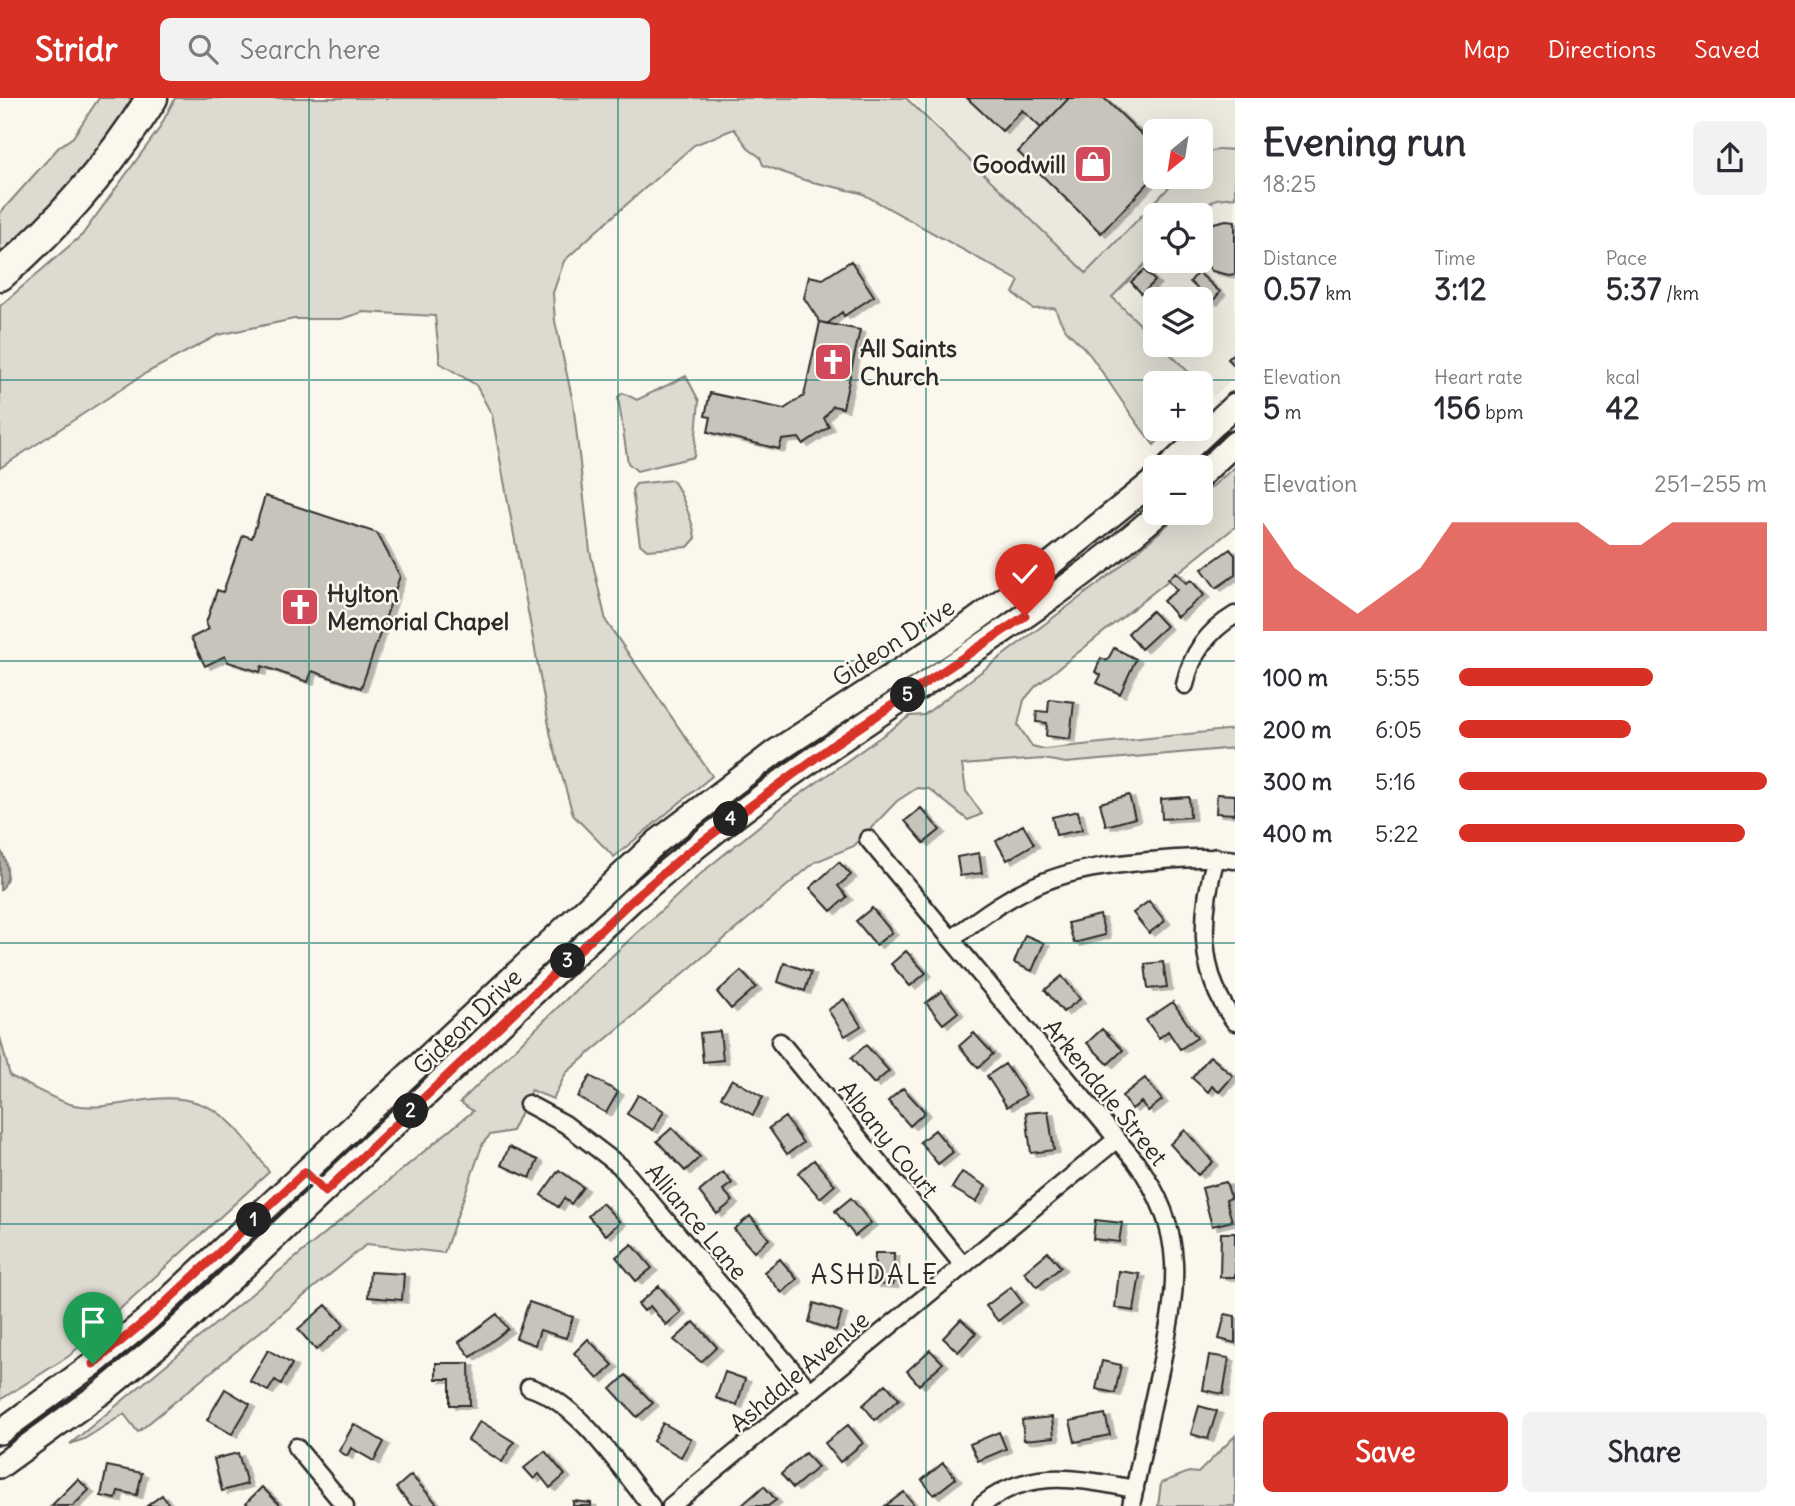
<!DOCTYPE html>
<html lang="en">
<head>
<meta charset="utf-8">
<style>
	:root { --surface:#fff; --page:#f2f2f3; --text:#2b2b33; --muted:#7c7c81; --accent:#d93025 }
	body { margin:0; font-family:Delius,sans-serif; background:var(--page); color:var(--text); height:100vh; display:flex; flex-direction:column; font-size:26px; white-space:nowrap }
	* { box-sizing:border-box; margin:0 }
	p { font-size:23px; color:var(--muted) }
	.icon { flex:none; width:38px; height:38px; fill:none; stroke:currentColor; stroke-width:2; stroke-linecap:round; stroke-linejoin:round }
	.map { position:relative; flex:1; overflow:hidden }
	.sheet { display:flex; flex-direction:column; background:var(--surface); width:560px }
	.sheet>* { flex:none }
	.needle { width:46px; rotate:210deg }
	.buttons { position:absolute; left:1143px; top:21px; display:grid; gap:14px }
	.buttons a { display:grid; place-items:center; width:70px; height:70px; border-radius:10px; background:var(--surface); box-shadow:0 7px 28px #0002; font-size:35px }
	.pin { position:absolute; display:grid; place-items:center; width:60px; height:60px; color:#fff; margin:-72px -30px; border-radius:50% 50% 50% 0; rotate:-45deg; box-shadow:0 0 7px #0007 }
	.pin .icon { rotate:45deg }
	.km { position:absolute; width:35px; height:35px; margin:-18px; border-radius:50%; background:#222; color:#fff; font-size:19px; line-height:35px; text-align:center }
	.round { display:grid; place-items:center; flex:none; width:74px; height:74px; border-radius:10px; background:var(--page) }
	.head { display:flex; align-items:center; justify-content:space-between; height:119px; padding:0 28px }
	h1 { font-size:38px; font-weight:700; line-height:52px }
	.figures { display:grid; grid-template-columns:repeat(3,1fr); gap:10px; height:119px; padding:7px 28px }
	.figures div { display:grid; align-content:center }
	.figures b { font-size:30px; font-weight:700 }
	.figures small { font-size:19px; font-weight:400 }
	.figures p { font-size:19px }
	.chart { height:196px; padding:14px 28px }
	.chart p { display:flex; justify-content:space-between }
	.chart svg { width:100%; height:126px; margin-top:7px; fill:var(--accent); opacity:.7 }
	.button { display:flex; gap:14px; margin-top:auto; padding:14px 28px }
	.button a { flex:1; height:80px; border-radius:10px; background:var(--accent); color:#fff; font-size:28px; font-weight:700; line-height:80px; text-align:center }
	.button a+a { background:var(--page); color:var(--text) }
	ul { padding:0 28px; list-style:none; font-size:23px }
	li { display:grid; grid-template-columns:112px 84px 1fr; align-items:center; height:52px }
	li i { height:18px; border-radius:9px; background:var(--accent) }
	header { display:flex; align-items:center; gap:42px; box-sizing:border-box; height:98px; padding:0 35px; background:var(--accent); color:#fff }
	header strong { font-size:33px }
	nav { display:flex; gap:38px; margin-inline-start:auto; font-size:24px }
	.search { width:490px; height:63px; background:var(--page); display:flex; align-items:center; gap:18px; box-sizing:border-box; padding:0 24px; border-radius:10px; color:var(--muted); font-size:26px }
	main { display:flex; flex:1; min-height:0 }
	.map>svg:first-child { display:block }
	.built { fill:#ebe8de }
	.green { fill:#dddad0; stroke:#84827e; stroke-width:2 }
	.water { fill:#b1afa7; stroke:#7b7a75; stroke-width:2 }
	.building { fill:#c7c4bc; stroke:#2b2b2b; stroke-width:2; filter:url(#shadow) }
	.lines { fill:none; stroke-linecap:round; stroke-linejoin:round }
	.minor-casing { stroke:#2b2b2b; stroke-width:21 }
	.secondary-casing { stroke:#2b2b2b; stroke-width:28 }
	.motorway-casing { stroke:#2b2b2b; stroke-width:35 }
	.minor { stroke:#fbf7ec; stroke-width:16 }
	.secondary { stroke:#fbf7ec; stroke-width:23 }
	.motorway { stroke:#fbf7ec; stroke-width:30 }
	.route-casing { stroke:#fff; stroke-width:14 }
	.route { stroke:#d93025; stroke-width:9 }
	.grid { fill:none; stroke:#0f766e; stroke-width:2; stroke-opacity:0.55 }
	.labels { text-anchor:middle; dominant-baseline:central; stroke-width:5; stroke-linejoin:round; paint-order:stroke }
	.poi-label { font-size:24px; font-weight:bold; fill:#2b2b2b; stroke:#fbf7ec; text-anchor:start }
	.street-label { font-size:24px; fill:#2b2b2b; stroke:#fbf7ec }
	.neighbourhood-label { font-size:26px; letter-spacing:2px; fill:#2b2b2b; stroke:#fbf7ec }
</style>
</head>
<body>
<header>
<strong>Stridr</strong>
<div class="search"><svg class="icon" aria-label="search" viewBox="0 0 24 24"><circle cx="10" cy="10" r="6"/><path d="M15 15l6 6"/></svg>Search here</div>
<nav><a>Map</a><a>Directions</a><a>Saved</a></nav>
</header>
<main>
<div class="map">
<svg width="1235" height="1408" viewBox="0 0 1235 1408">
	<defs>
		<filter id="shadow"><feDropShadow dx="5.5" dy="3" stdDeviation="0" flood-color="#0004"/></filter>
	</defs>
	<rect width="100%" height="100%" fill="#fbf7ec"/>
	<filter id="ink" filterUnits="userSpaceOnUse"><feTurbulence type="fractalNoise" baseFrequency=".0143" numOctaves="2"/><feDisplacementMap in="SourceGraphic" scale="14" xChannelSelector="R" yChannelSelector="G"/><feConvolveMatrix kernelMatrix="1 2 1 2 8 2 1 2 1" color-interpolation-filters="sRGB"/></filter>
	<g filter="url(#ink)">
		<path class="built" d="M 910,0 L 1235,0 L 1235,52 L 1218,51 L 1201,57 L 1200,33 L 1155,33 L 1155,79 L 1179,79 L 1086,175 Z
			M 1231,98 L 1235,99 L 1235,278 L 1214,298 L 1161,247 L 1200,247 L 1200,201 L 1155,201 L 1155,241 L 1111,199 L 1155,156 L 1155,163 L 1200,163 L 1200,117 L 1194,117 L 1216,101 Z"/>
		<path class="green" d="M 99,0 L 132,0 L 92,67 L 0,162 L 0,115 L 59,49 L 73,39 Z
			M 175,0 L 906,0 L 1086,175 L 1179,79 L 1200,79 L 1201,57 L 1218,51 L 1235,52 L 1235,99 L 1216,101 L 1194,117 L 1155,117 L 1155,156 L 1112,199 L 1155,241 L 1155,247 L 1161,247 L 1209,294 L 1201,299 L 1200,285 L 1155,285 L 1155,331 L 1169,331 L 1154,347 C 1130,318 1112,287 1090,257 C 1073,235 1066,240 1055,210 L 1033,211 L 1013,195 L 1019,183 L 861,95 L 804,82 L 763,67 L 760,59 L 750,52 L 734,31 L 694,47 L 593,136 L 564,163 L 553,195 L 555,223 L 573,304 L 590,453 L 606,523 L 712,678 L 614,759 L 573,717 L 551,639 L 492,317 L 476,287 L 440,265 L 435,218 L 363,214 L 341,221 L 294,221 L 218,237 L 146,275 L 0,370 L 0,208 L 82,137 L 159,31 Z
			M 686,278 L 699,303 L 694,359 L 637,373 L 628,365 L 618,299 L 623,295 L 637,302 Z
			M 1235,369 L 1235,429 L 1035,589 L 1024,602 L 1018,627 L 1032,648 L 1044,651 L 1235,631 L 1235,650 L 1066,665 L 1043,661 L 962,667 L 966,693 L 982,716 L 968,722 L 929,691 L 917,690 L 897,703 L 854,748 L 815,764 L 566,975 L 553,1001 L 531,992 L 512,1033 L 490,1037 L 483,1045 L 444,1155 L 367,1146 L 138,1334 L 124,1316 L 84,1341 L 70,1346 L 473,1013 L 460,1004 L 586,882 L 705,772 L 785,707 L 910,618 L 924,617 L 1115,473 L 1181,415 L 1200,415 L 1201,398 Z
			M 672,382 C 680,390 695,429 695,441 L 688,449 L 647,452 L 640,446 L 632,392 L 636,386 Z
			M 0,939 L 10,978 C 30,987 53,1002 74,1007 C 102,1012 127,1004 154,1001 C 216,995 238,1029 269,1074 L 69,1258 L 0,1302 Z
			M 1235,1338 L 1235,1408 L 1158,1408 L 1161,1385 L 1189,1374 L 1198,1375 Z"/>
		<path class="water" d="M 0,751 C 7,763 12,783 0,792 Z"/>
		<path class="building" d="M 967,0 L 1069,0 L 1041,30 L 1022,12 L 1002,33 Z
			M 1069,0 L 1104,0 L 1155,49 L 1155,78 L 1101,135 L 1018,54 Z
			M 1226,122 L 1235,123 L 1235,176 L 1229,177 L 1212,173 L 1200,159 L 1200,141 L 1205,133 L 1214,125 Z
			M 1155,162 L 1169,163 L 1173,166 L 1164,174 Z
			M 851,163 L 874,198 L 844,218 L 842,214 L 827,226 L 820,224 L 804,200 L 809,178 L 823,181 Z
			M 1144,172 L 1155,183 L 1142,196 L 1131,184 Z
			M 1198,174 L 1220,194 L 1212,204 L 1190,184 Z
			M 820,224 L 860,232 L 843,310 L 833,308 L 824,320 L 829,329 L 803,346 L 799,340 L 782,342 L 779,351 L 708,334 L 711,319 L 705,318 L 710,295 L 784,311 L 804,298 Z
			M 1235,254 L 1235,268 L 1228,261 Z
			M 265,398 L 377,435 L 400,478 L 361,590 L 312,573 L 308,584 L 262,568 L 260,574 L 228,564 L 225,558 L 205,568 L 191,540 L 209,531 L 206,525 L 217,492 L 223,494 L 243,437 L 252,440 Z
			M 1230,451 L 1235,457 L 1235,477 L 1216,490 L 1202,471 Z
			M 1176,474 L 1186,485 L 1191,482 L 1204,497 L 1177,519 L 1163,503 L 1177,492 L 1168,481 Z
			M 1152,513 L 1166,528 L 1141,551 L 1128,535 Z
			M 1114,550 L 1136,561 L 1120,596 L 1097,585 L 1101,577 L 1095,574 L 1101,560 L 1107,563 Z
			M 1049,601 L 1074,604 L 1070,641 L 1046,638 L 1047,625 L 1036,624 L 1037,613 L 1048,614 Z
			M 1217,696 L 1235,697 L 1235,716 L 1216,715 Z
			M 1129,697 L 1135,720 L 1106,728 L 1100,705 Z
			M 1189,699 L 1190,719 L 1162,721 L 1161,701 Z
			M 921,710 L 940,732 L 924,745 L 905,723 Z
			M 1078,713 L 1082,732 L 1056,737 L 1052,719 Z
			M 1023,727 L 1034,746 L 1007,762 L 996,743 Z
			M 979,755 L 982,775 L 960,778 L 957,759 Z
			M 839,764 L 851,777 L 838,788 L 847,799 L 831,813 L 810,790 Z
			M 1149,803 L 1165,823 L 1149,835 L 1133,815 Z
			M 872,810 L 892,834 L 876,847 L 856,823 Z
			M 1100,817 L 1105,837 L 1074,845 L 1068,825 Z
			M 1025,837 L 1044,845 L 1032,873 L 1014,865 Z
			M 906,853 L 926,875 L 910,888 L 891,866 Z
			M 1163,864 L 1167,889 L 1148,891 L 1145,866 Z
			M 784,865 L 811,874 L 805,893 L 778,884 Z
			M 741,873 L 756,889 L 731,911 L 717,894 Z
			M 1062,878 L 1080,901 L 1063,914 L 1045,892 Z
			M 942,893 L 958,914 L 943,926 L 926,905 Z
			M 844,901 L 861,928 L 845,938 L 828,912 Z
			M 1173,904 L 1197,940 L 1180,951 L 1168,933 L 1159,940 L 1146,922 Z
			M 1102,931 L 1123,952 L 1108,966 L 1087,945 Z
			M 720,933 L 723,962 L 703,964 L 700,935 Z
			M 974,935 L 993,956 L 978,970 L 959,948 Z
			M 866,947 L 889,973 L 874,986 L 851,960 Z
			M 1210,958 L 1233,978 L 1219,994 L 1212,988 L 1208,994 L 1192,980 Z
			M 1005,966 L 1026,997 L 1007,1009 L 987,978 Z
			M 590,978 L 618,994 L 606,1015 L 578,999 Z
			M 1145,980 L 1162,1002 L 1148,1013 L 1141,1004 L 1132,1011 L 1122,998 Z
			M 732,981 L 763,999 L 753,1017 L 721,999 Z
			M 903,990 L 925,1014 L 910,1028 L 888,1003 Z
			M 638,997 L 664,1013 L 653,1032 L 627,1016 Z
			M 1048,1013 L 1054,1052 L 1031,1055 L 1026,1015 Z
			M 785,1019 L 803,1045 L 787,1056 L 769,1030 Z
			M 672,1030 L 700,1059 L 685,1073 L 657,1043 Z
			M 935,1032 L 953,1054 L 938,1066 L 920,1044 Z
			M 1185,1032 L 1213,1064 L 1198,1077 L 1170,1046 Z
			M 509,1049 L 538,1062 L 530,1080 L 501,1067 Z
			M 814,1062 L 835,1087 L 820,1100 L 798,1075 Z
			M 559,1072 L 583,1089 L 571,1106 L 564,1100 L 558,1109 L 541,1097 Z
			M 723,1074 L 732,1085 L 723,1092 L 733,1103 L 717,1116 L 699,1094 Z
			M 962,1074 L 986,1088 L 976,1104 L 952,1090 Z
			M 1226,1084 L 1231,1100 L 1226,1102 L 1232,1123 L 1212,1128 L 1202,1090 Z
			M 851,1100 L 871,1125 L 855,1138 L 835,1113 Z
			M 602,1105 L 620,1124 L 606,1137 L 588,1118 Z
			M 750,1118 L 769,1141 L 754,1154 L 734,1131 Z
			M 1095,1122 L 1122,1125 L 1119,1144 L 1093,1141 Z
			M 1221,1135 L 1235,1135 L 1235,1179 L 1220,1179 Z
			M 632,1146 L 652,1170 L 636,1183 L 616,1159 Z
			M 1048,1154 L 1061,1169 L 1037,1189 L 1024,1174 Z
			M 875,1155 L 894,1155 L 893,1187 L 874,1186 Z
			M 780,1161 L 797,1181 L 782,1195 L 764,1174 Z
			M 1119,1173 L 1140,1176 L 1134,1213 L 1115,1210 Z
			M 370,1174 L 404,1176 L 402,1202 L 368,1199 Z
			M 659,1188 L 681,1214 L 666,1227 L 650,1208 L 644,1213 L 638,1206 Z
			M 1011,1189 L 1022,1204 L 998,1223 L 986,1208 Z
			M 529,1204 L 573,1219 L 566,1240 L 540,1232 L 535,1247 L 516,1240 Z
			M 814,1205 L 842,1214 L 836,1233 L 809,1224 Z
			M 326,1207 L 344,1227 L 316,1252 L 298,1231 Z
			M 497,1216 L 508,1231 L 471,1259 L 459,1244 Z
			M 1225,1216 L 1235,1218 L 1235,1245 L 1219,1241 Z
			M 961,1221 L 976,1235 L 958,1254 L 943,1240 Z
			M 694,1224 L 717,1249 L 701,1264 L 674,1242 Z
			M 588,1241 L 613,1267 L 598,1281 L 574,1255 Z
			M 268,1252 L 292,1266 L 281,1286 L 275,1282 L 268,1293 L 250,1283 Z
			M 930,1252 L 943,1265 L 919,1287 L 907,1273 Z
			M 1209,1257 L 1229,1260 L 1223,1296 L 1203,1292 Z
			M 1102,1263 L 1121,1267 L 1115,1295 L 1096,1291 Z
			M 436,1265 L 469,1265 L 470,1307 L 450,1307 L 450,1281 L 436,1281 Z
			M 725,1274 L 745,1281 L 737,1307 L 716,1300 Z
			M 626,1277 L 653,1305 L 637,1319 L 611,1291 Z
			M 886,1286 L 899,1301 L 875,1322 L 863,1307 Z
			M 225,1291 L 250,1306 L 232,1336 L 207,1322 Z
			M 1199,1308 L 1217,1313 L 1208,1341 L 1191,1336 Z
			M 1105,1316 L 1110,1337 L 1075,1344 L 1070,1323 Z
			M 1052,1319 L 1054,1339 L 1024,1342 L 1022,1322 Z
			M 480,1323 L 514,1344 L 502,1364 L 468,1342 Z
			M 663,1325 L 691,1341 L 681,1359 L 653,1343 Z
			M 354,1326 L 384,1344 L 374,1363 L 351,1350 L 347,1358 L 339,1353 Z
			M 848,1327 L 863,1345 L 840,1364 L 825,1345 Z
			M 999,1334 L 1006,1351 L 978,1363 L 970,1346 Z
			M 545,1353 L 565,1377 L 550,1390 L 539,1376 L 534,1381 L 524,1370 Z
			M 238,1355 L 247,1386 L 222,1393 L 214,1361 Z
			M 805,1355 L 818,1369 L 793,1390 L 781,1376 Z
			M 943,1365 L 956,1380 L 934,1397 L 922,1382 Z
			M 107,1368 L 142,1375 L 137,1397 L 118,1393 L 116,1401 L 101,1398 Z
			M 411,1377 L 439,1408 L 412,1408 L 396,1390 Z
			M 78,1381 L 89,1392 L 73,1408 L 51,1408 Z
			M 764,1388 L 776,1402 L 768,1408 L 741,1408 Z
			M 262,1389 L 281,1408 L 249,1408 L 246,1405 Z
			M 904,1394 L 915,1408 L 885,1408 Z
			M 162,1397 L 170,1408 L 147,1408 Z
			M 573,1403 L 591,1405 L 591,1408 L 573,1408 Z"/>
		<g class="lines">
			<defs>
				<path id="minor" d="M 1185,587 C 1191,556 1208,533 1235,517
					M 868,741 L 1136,1064 C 1190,1137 1176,1195 1159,1277 C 1149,1321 1140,1364 1131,1408
					M 1216,759 C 1200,816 1197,875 1235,924
					M 952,841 C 1023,785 1059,771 1149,763 C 1178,761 1206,758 1235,762
					M 780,944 L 963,1167
					M 528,1006 L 565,1026 L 620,1068 L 810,1293
					M 529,1289 C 578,1304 619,1369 651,1408
					M 296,1349 L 345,1408
					M 671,1408 L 1117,1041
					M 981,1408 C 1029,1368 1079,1381 1135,1391"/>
				<path id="secondary" d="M 1169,369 L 1235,307
					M 1200,378 L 1235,345
					M 0,1334 L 93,1266 L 149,1220 L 657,744 L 775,654 L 958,535 L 1029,483 L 1155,382
					M 0,1368 L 105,1292 L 177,1232 L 631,803 C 696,747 763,695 834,647 C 944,571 1059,502 1159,415"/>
				<path id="motorway" d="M 0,177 C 61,125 109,68 152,0"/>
			</defs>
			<use href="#minor" class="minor-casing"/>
			<use href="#secondary" class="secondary-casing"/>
			<use href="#motorway" class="motorway-casing"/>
			<use href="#minor" class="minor"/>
			<use href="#secondary" class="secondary"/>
			<use href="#motorway" class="motorway"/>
		</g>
	</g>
	<g class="lines" filter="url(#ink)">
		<defs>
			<path id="route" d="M 93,1266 L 149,1220 L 305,1074 L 325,1094 L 631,803 L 687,755 L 833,647 L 1025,518"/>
		</defs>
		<use href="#route" class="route-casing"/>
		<use href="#route" class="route"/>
	</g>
	<path class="grid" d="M 309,0 L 309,1408M 618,0 L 618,1408M 926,0 L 926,1408M 0,282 L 1235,282M 0,563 L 1235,563M 0,845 L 1235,845M 0,1126 L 1235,1126"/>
	<defs>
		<symbol id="shop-square" viewBox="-11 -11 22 22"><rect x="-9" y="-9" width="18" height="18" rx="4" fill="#d1495b" stroke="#fbf7ec"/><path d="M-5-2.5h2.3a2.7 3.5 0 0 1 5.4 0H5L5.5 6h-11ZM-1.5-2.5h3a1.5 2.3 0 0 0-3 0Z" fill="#fff"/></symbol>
		<symbol id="church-square" viewBox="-11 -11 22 22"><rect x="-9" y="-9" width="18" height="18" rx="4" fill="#d1495b" stroke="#fbf7ec"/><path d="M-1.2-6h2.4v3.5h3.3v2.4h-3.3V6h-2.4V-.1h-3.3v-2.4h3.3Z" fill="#fff"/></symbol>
	</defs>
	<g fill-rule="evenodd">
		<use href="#shop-square" x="1071" y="44" width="44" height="44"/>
		<use href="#church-square" x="811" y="242" width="44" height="44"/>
		<use href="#church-square" x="278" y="487" width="44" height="44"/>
	</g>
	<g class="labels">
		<g class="poi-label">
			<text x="1066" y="66" text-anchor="end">Goodwill</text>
			<text x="860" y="250">All Saints<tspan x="860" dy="28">Church</tspan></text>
			<text x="327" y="495">Hylton<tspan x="327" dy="28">Memorial Chapel</tspan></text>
		</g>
		<g class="street-label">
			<text transform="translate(893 544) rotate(-33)">Gideon Drive</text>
			<text transform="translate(467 923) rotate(-44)">Gideon Drive</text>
			<text transform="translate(1106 994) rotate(51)">Arkendale Street</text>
			<text transform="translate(889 1041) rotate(51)">Albany Court</text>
			<text transform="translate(697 1123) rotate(50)">Alliance Lane</text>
			<text transform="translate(799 1273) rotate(-40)">Ashdale Avenue</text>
		</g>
		<g class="neighbourhood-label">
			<text x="875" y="1176">ASHDALE</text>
		</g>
	</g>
</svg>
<div class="buttons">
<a><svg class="needle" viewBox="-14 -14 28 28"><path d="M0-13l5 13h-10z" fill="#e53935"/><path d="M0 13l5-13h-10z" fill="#7c7c81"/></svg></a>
<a><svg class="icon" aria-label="locate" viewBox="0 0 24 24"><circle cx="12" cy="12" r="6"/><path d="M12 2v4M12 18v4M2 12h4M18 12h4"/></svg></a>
<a><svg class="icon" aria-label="layers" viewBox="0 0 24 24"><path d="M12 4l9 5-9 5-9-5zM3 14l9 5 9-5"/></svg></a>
<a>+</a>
<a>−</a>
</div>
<div class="pin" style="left:93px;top:1266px;background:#1e9e55"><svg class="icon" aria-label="arrive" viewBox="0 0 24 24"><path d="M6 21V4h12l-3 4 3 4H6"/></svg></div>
<div class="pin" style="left:1025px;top:518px;background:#d93025"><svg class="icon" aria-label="check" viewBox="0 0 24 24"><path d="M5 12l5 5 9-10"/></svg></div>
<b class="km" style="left:254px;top:1122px">1</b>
<b class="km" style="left:411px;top:1013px">2</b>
<b class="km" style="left:568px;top:863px">3</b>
<b class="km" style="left:731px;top:721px">4</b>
<b class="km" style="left:908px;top:597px">5</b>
</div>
<section class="sheet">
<div class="head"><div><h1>Evening run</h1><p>18:25</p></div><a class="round"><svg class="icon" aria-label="share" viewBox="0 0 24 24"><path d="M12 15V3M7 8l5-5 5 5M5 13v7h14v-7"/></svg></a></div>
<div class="figures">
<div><p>Distance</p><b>0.57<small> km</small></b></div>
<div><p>Time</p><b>3:12</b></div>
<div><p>Pace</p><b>5:37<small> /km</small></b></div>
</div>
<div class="figures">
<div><p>Elevation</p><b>5<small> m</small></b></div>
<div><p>Heart rate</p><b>156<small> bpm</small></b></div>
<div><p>kcal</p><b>42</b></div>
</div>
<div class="chart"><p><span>Elevation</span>251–255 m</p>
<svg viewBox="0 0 160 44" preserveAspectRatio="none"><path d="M0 44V6L10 22L20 30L30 38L40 30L50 22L60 6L70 6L80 6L90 6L100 6L110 14L120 14L130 6L140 6L150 6L160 6V44z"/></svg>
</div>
<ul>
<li><b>100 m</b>5:55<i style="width:63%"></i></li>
<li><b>200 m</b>6:05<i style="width:56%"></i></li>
<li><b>300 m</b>5:16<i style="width:100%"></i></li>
<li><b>400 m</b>5:22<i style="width:93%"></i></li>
</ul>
<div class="button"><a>Save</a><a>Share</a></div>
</section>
</main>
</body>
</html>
